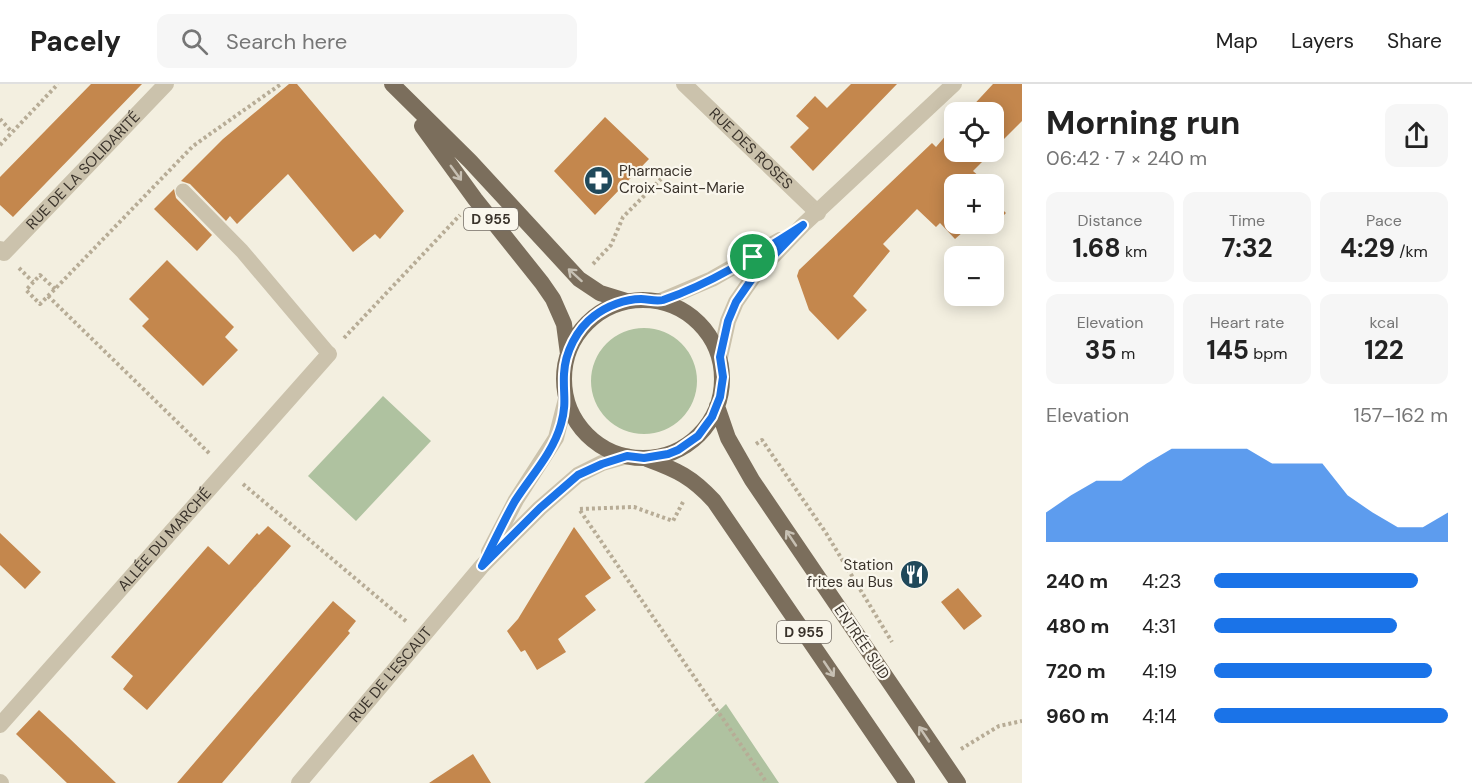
<!DOCTYPE html>
<html lang="en">
<head>
<meta charset="utf-8">
<style>
	:root { --surface:#fff; --page:#f6f6f6; --text:#222; --muted:#767676; --line:#e0e0e0; --accent:#1a73e8 }
	body { margin:0; font-family:"DM Sans",sans-serif; background:var(--page); color:var(--text); height:100vh; display:flex; flex-direction:column; font-size:22px; white-space:nowrap }
	* { box-sizing:border-box; margin:0 }
	p { font-size:20px; color:var(--muted) }
	.icon { flex:none; width:33px; height:33px; fill:none; stroke:currentColor; stroke-width:2; stroke-linecap:round; stroke-linejoin:round }
	.map { position:relative; flex:1; overflow:hidden }
	.side { display:flex; flex-direction:column; background:var(--surface); width:450px }
	.side>* { flex:none }
	.tools { position:absolute; left:944px; top:18px; display:grid; gap:12px }
	.tools a { display:grid; place-items:center; width:60px; height:60px; border-radius:12px; background:var(--surface); box-shadow:0 3px 15px #0003; font-size:30px }
	.pin { position:absolute; display:grid; place-items:center; width:51px; height:51px; color:#fff; margin:-26px; border:3px solid #fff; border-radius:50%; box-shadow:0 2px 6px #0007 }
	.round { display:grid; place-items:center; flex:none; width:63px; height:63px; border-radius:12px; background:var(--page) }
	.summary { display:flex; align-items:center; justify-content:space-between; height:102px; padding:0 24px }
	h1 { font-size:33px; font-weight:700; line-height:45px }
	.figures { display:grid; grid-template-columns:repeat(3,1fr); gap:9px; height:102px; padding:6px 24px }
	.figures div { display:grid; align-content:center; border-radius:12px; background:var(--page); text-align:center }
	.figures b { font-size:26px; font-weight:700 }
	.figures small { font-size:16px; font-weight:400 }
	.figures p { font-size:16px }
	.chart { height:168px; padding:12px 24px }
	.chart p { display:flex; justify-content:space-between }
	.chart svg { width:100%; height:108px; margin-top:6px; fill:var(--accent); opacity:.7 }
	ul { padding:0 24px; list-style:none; font-size:20px }
	li { display:grid; grid-template-columns:96px 72px 1fr; align-items:center; height:45px }
	li i { height:15px; border-radius:8px; background:var(--accent) }
	header { display:flex; align-items:center; gap:36px; box-sizing:border-box; height:84px; padding:0 30px; background:var(--surface); border-bottom:2px solid var(--line) }
	header strong { font-size:28px }
	nav { display:flex; gap:33px; margin-inline-start:auto; font-size:21px }
	.search { width:420px; height:54px; background:var(--page); display:flex; align-items:center; gap:15px; box-sizing:border-box; padding:0 21px; border-radius:12px; color:var(--muted); font-size:22px }
	main { display:flex; flex:1; min-height:0 }
	.map>svg:first-child { display:block }
	.green { fill:#afc2a0 }
	.building { fill:#c4874d }
	.lines { fill:none; stroke-linecap:round; stroke-linejoin:round }
	.path { stroke:#b7ac96; stroke-width:4; stroke-dasharray:3 3; stroke-linecap:butt }
	.service { stroke:#cbc2ac; stroke-width:15 }
	.minor { stroke:#cbc2ac; stroke-width:16 }
	.tertiary { stroke:#cbc2ac; stroke-width:16 }
	.primary { stroke:#7b6e5c; stroke-width:16 }
	.oneway { stroke:#c7c0b3 }
	.route-casing { stroke:#fff; stroke-width:12 }
	.route { stroke:#1a73e8; stroke-width:8 }
	.labels { text-anchor:middle; dominant-baseline:central; stroke-width:4.5; stroke-linejoin:round; paint-order:stroke }
	.shield { fill:#faf7ed; stroke:#746e65; stroke-width:1.5 }
	.shield-label { font-size:14px; font-weight:bold; fill:#3a332b }
	.street-label { font-size:15px; fill:#3a332b; stroke:#faf7ed }
	.poi-label { font-size:15px; fill:#3a332b; stroke:#faf7ed; text-anchor:start }
</style>
</head>
<body>
<header>
<strong>Pacely</strong>
<div class="search"><svg class="icon" aria-label="search" viewBox="0 0 24 24"><circle cx="10" cy="10" r="6"/><path d="M15 15l6 6"/></svg>Search here</div>
<nav><a>Map</a><a>Layers</a><a>Share</a></nav>
</header>
<main>
<div class="map">
<svg width="1022" height="699" viewBox="0 0 1022 699">
	<rect width="100%" height="100%" fill="#f3efe0"/>
	<path class="green" d="M591 297a53 53 0 1 1 106 0a53 53 0 1 1-106 0Z
		M 383,312 L 431,357 L 356,437 L 308,392 Z
		M 726,620 L 779,699 L 644,699 Z"/>
	<path class="building" d="M 91,0 L 142,0 L 13,133 L 0,121 L 0,93 Z
		M 289,0 L 297,0 L 404,127 L 380,155 L 375,150 L 353,168 L 288,90 L 237,140 L 230,132 L 226,137 L 190,100 L 181,97 L 223,55 Z
		M 851,0 L 897,0 L 813,87 L 790,63 L 809,44 L 796,32 L 815,12 L 827,24 Z
		M 993,0 L 1022,0 L 1022,37 L 993,66 L 993,28 L 967,28 Z
		M 605,33 L 649,75 L 595,131 L 554,87 Z
		M 954,42 L 954,68 L 992,68 L 973,87 L 988,100 L 954,100 L 954,140 L 972,140 L 955,155 L 940,139 L 936,143 L 917,125 L 883,160 L 890,167 L 853,212 L 867,226 L 838,256 L 809,226 L 797,192 L 799,186 L 932,59 L 936,63 Z
		M 174,105 L 176,114 L 212,151 L 197,167 L 154,125 Z
		M 993,116 L 1006,129 L 991,144 L 986,140 L 993,140 Z
		M 167,176 L 234,243 L 225,253 L 238,266 L 203,302 L 142,242 L 149,235 L 129,215 Z
		M 268,442 L 291,462 L 147,626 L 123,605 L 133,592 L 111,573 L 208,462 L 229,481 L 257,449 L 259,451 Z
		M 574,443 L 611,494 L 585,512 L 596,526 L 558,555 L 566,568 L 537,586 L 525,566 L 521,568 L 507,547 L 518,535 Z
		M 0,449 L 41,488 L 25,505 L 0,481 Z
		M 958,504 L 982,532 L 964,546 L 941,518 Z
		M 333,517 L 356,537 L 348,547 L 350,549 L 281,630 L 222,699 L 177,699 Z
		M 39,626 L 68,653 L 116,699 L 67,699 L 16,650 Z
		M 473,670 L 491,699 L 429,699 Z"/>
	<g class="lines">
		<path class="path" d="M 0,35 L 12,48
			M 0,61 L 58,0
			M 593,180 L 611,161 L 623,133 L 661,95
			M 19,184 L 33,198
			M 55,205 L 40,191 L 26,206 L 40,220 L 55,205 L 193,62 L 281,0
			M 48,212 L 211,371
			M 344,254 L 460,131
			M 756,360 L 762,356 L 826,449 L 892,558
			M 243,400 L 407,538
			M 683,418 L 673,437 L 634,423 L 579,425 L 767,699
			M 961,665 L 999,642 L 1022,637"/>
		<path class="service" d="M 183,107 L 242,167 L 329,270"/>
		<g class="minor">
			<path id="s1" d="M 684,0 L 818,129"/>
			<path id="s2" d="M 0,165 L 4,169 L 166,0"/>
			<path d="M 489,468 L 516,416 L 556,354 L 566,315"/>
			<path id="s3" d="M 0,641 L 329,270"/>
			<path d="M 0,698 L 1,699"/>
			<path id="s4" d="M 299,699 L 482,482 L 540,424 L 578,391 L 602,379 L 627,372"/>
		</g>
		<path class="tertiary" d="M 660,217 L 712,195 L 780,156
			M 720,273 L 728,237 L 736,218 L 754,192 L 803,141 L 954,0"/>
		<path class="primary" d="M 392,0 L 470,77 L 579,195 L 600,209 L 626,217
			M 422,42 L 475,115 L 542,199 L 553,215 L 564,240 L 568,270
			M564 295a79 79 0 1 1 158 0a79 79 0 1 1-158 0Z
			M 717,322 L 728,354 L 752,396 L 958,699
			M 647,375 C 677,386 692,393 714,417 L 907,699"/>
	</g>
	<defs><path id="oneway-shaft" d="M-6 0H5M1.5-3L5.5 0L1.5 3" fill="none" stroke-width="1.6" stroke-linecap="round" stroke-linejoin="round" transform="scale(1.5)"/></defs>
	<g class="oneway">
		<use href="#oneway-shaft" transform="translate(456 89) rotate(54)"/>
		<use href="#oneway-shaft" transform="translate(575 191) rotate(-138)"/>
		<use href="#oneway-shaft" transform="translate(791 454) rotate(-124)"/>
		<use href="#oneway-shaft" transform="translate(829 585) rotate(56)"/>
		<use href="#oneway-shaft" transform="translate(924 650) rotate(-124)"/>
	</g>
	<g class="lines">
		<defs>
			<path id="route" d="M 803,141 L 754,192 L 736,218 L 728,237 L 720,273 L 723,293 L 720,313 L 712,333 L 698,352 L 678,366 L 668,370 L 644,374 L 627,372 L 602,380 L 578,391 L 540,424 L 482,482 C 493,460 503,438 515,417 C 531,392 553,369 561,340 C 567,319 563,310 564,290 C 565,268 577,245 594,232 C 607,222 625,215 641,215 C 648,215 656,218 663,216 C 713,199 759,169 803,141 Z"/>
		</defs>
		<use href="#route" class="route-casing"/>
		<use href="#route" class="route"/>
	</g>
	<defs>
		<symbol id="pharmacy-disc" viewBox="-11 -11 22 22"><circle r="9.5" fill="#20495b" stroke="#faf7ed"/><path d="M-2-6h4v4h4v4h-4v4h-4v-4h-4v-4h4Z" fill="#fff"/></symbol>
		<symbol id="restaurant-disc" viewBox="-11 -11 22 22"><circle r="9.5" fill="#20495b" stroke="#faf7ed"/><path d="M-5-6h1v4h1v-4h1v4h1v-4h1v5L-1.5 .5V6h-2V.5L-5-1ZM5-6V6H3V1.5H1.5Q1.5-4 5-6Z" fill="#fff"/></symbol>
	</defs>
	<g fill-rule="evenodd">
		<use href="#pharmacy-disc" x="582" y="80" width="33" height="33"/>
		<use href="#restaurant-disc" x="898" y="474" width="33" height="33"/>
	</g>
	<g class="labels">
		<g class="shield">
			<rect x="464" y="124" width="54" height="22" rx="4.5"/>
			<rect x="777" y="537" width="54" height="22" rx="4.5"/>
		</g>
		<g class="shield-label">
			<text x="491" y="135">D 955</text>
			<text x="804" y="548">D 955</text>
		</g>
		<g class="street-label">
			<text stroke="none"><textPath href="#s1" startOffset="93">RUE DES ROSES</textPath></text>
			<text stroke="none"><textPath href="#s2" startOffset="120">RUE DE LA SOLIDARITÉ</textPath></text>
			<text stroke="none"><textPath href="#s3" startOffset="248">ALLÉE DU MARCHÉ</textPath></text>
			<text transform="translate(862 558) rotate(56)">ENTRÉE SUD</text>
			<text stroke="none"><textPath href="#s4" startOffset="142">RUE DE L'ESCAUT</textPath></text>
		</g>
		<g class="poi-label">
			<text x="619" y="87">Pharmacie<tspan x="619" dy="17">Croix-Saint-Marie</tspan></text>
			<text x="893" y="481" text-anchor="end">Station<tspan x="893" dy="17">frites au Bus</tspan></text>
		</g>
	</g>
</svg>
<div class="tools">
<a><svg class="icon" aria-label="locate" viewBox="0 0 24 24"><circle cx="12" cy="12" r="6"/><path d="M12 2v4M12 18v4M2 12h4M18 12h4"/></svg></a>
<a>+</a>
<a>−</a>
</div>
<div class="pin" style="left:753px;top:173px;background:#1e9e55"><svg class="icon" aria-label="arrive" viewBox="0 0 24 24"><path d="M6 21V4h12l-3 4 3 4H6"/></svg></div>
</div>
<section class="side">
<div class="summary"><div><h1>Morning run</h1><p>06:42 · 7 × 240 m</p></div><a class="round"><svg class="icon" aria-label="share" viewBox="0 0 24 24"><path d="M12 15V3M7 8l5-5 5 5M5 13v7h14v-7"/></svg></a></div>
<div class="figures">
<div><p>Distance</p><b>1.68<small> km</small></b></div>
<div><p>Time</p><b>7:32</b></div>
<div><p>Pace</p><b>4:29<small> /km</small></b></div>
</div>
<div class="figures">
<div><p>Elevation</p><b>35<small> m</small></b></div>
<div><p>Heart rate</p><b>145<small> bpm</small></b></div>
<div><p>kcal</p><b>122</b></div>
</div>
<div class="chart"><p><span>Elevation</span>157–162 m</p>
<svg viewBox="0 0 160 44" preserveAspectRatio="none"><path d="M0 44V32L10 25L20 19L30 19L40 12L50 6L60 6L70 6L80 6L90 12L100 12L110 12L120 25L130 32L140 38L150 38L160 32V44z"/></svg>
</div>
<ul>
<li><b>240 m</b>4:23<i style="width:87%"></i></li>
<li><b>480 m</b>4:31<i style="width:78%"></i></li>
<li><b>720 m</b>4:19<i style="width:93%"></i></li>
<li><b>960 m</b>4:14<i style="width:100%"></i></li>
</ul>
</section>
</main>
</body>
</html>
